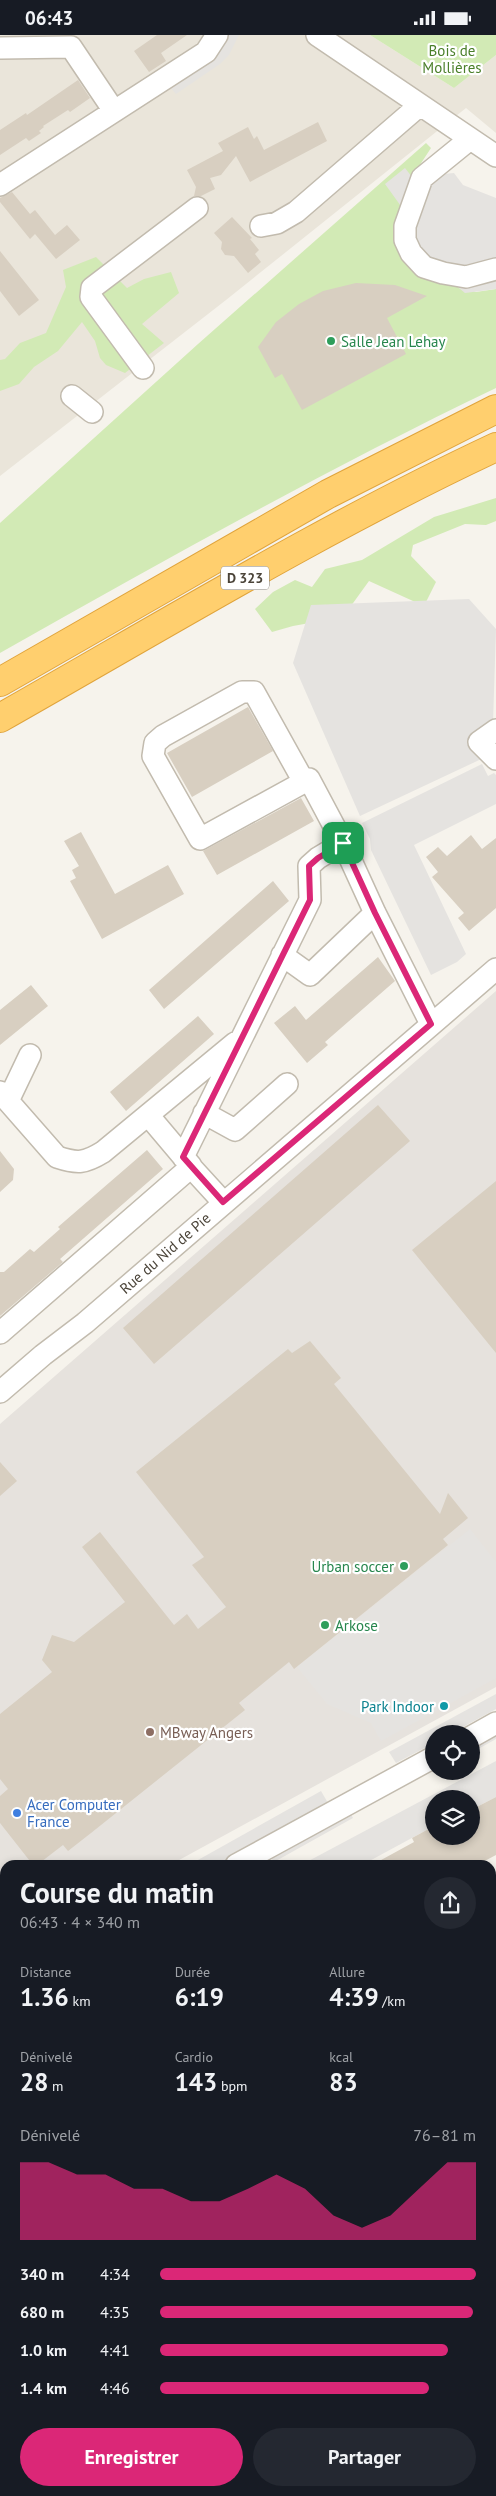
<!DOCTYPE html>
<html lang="fr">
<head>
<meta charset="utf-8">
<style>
	:root { --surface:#171b24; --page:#242831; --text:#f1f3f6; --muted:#9ea1a6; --accent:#db2777 }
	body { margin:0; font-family:"PT Sans",sans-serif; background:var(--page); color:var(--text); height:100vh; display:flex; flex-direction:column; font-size:19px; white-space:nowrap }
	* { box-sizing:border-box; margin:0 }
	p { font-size:16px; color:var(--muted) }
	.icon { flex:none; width:28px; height:28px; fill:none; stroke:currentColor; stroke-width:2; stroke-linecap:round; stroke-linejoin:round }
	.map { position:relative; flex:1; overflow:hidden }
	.panel { position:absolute; left:0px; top:1825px; width:496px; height:636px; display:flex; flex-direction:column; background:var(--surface); border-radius:15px 15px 0 0; box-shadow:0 2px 8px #0003 }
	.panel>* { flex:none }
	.controls { position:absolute; left:425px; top:1690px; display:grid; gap:10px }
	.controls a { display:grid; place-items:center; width:55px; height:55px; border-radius:50%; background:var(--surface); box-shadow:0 2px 8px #0003; font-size:25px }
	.pin { position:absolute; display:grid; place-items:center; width:42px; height:42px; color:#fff; margin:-21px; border-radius:10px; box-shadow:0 2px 8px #0006 }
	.round { display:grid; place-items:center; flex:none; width:52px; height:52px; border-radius:26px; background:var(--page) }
	.head { display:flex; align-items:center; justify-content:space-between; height:85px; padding:0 20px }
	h1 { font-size:28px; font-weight:700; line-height:38px }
	.stats { display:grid; grid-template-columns:repeat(3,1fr); gap:8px; height:85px; padding:5px 20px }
	.stats div { display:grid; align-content:center }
	.stats b { font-size:25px; font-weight:700 }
	.stats small { font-size:14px; font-weight:400 }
	.stats p { font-size:14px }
	.chart { height:140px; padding:10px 20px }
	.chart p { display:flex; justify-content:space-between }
	.chart svg { width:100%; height:90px; margin-top:5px; fill:var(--accent); opacity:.7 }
	.cta { display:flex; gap:10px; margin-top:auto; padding:10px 20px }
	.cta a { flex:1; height:58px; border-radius:30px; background:var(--accent); color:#fff; font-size:20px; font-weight:700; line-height:58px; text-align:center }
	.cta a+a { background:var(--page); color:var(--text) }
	ul { padding:0 20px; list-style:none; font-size:16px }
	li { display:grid; grid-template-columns:80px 60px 1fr; align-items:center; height:38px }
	li i { height:12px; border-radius:6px; background:var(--accent) }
	.status { display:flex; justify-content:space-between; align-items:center; height:35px; padding:0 25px; background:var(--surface); direction:ltr }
	.status svg { height:14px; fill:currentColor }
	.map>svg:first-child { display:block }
	.residential { fill:#eae5da }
	.industrial { fill:#e6e2dd }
	.green { fill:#d2eab5 }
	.parking { fill:#e5e3e0 }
	.building { fill:#d8cfc1 }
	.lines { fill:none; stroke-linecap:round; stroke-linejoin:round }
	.minor-casing { stroke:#c2bbae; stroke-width:24 }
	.highway-casing { stroke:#e0a43c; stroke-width:30 }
	.minor { stroke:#fff; stroke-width:21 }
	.highway { stroke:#ffcf6e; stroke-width:28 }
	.route-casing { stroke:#fff; stroke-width:10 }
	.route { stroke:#db2777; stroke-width:6 }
	.leisure-dot { fill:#2e9e5b; stroke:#fff; stroke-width:2 }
	.culture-dot { fill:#0f9aa8; stroke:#fff; stroke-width:2 }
	.education-dot { fill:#8d6e63; stroke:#fff; stroke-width:2 }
	.shop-dot { fill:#3f7fe0; stroke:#fff; stroke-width:2 }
	.labels { text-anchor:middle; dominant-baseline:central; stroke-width:4.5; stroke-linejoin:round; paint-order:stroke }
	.shield { fill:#fff; stroke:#817c74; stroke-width:1 }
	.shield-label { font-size:14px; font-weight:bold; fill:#4b4439 }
	.park-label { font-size:15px; fill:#4a7f2a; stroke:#fff }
	.leisure-label { font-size:15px; fill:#27864d; stroke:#fff; text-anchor:start }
	.street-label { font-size:15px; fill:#4b4439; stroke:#fff }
	.culture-label { font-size:15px; fill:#0d838f; stroke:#fff; text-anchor:end }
	.education-label { font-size:15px; fill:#785e54; stroke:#fff; text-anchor:start }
	.shop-label { font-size:15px; fill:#366cbe; stroke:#fff; text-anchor:start }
</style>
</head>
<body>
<div class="status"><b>06:43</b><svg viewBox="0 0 49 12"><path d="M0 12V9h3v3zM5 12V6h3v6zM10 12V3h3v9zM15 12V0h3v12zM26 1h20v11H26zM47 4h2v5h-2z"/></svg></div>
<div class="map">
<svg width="496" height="2461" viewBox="0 0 496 2461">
	<rect width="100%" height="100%" fill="#f6f3ec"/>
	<path class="residential" d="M 0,0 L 370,0 L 454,53 L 496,20 L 496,98 L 466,73 L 226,265 L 0,441 Z
		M 0,2098 L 5,2111 L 5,2456 L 278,2456 L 281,2461 L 0,2461 Z"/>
	<path class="industrial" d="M 496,956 L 496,1652 L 170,1830 L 5,1830 L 5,1858 L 0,1852 L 0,1389 Z"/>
	<path class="green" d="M 370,0 L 496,0 L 496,20 L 454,53 Z
		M 426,108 L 431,113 L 412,142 L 403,174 L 454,249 L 476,257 L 496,254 L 496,353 C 327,434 163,526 0,618 L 0,488 L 198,309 Z
		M 96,222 L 127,253 L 144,244 L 171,237 L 179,258 L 142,289 L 164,308 L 125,338 L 106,330 L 100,323 L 95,306 L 82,287 L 58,316 L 34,332 L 19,349 L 0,356 L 0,325 L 5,324 L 20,308 L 46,298 L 66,252 L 63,235 Z
		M 496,463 L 496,486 L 486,490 L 465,489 L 413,510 L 411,521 L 436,547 L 424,571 L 369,546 L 343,582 L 293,591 L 272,597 L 255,574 L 273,557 L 295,545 L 312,552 L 325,534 L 362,525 L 434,482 Z"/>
	<path class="parking" d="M 224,0 L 239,0 L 229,20 L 220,29 L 176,59 L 168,50 Z
		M 405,133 L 412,142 L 454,138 L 463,150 L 496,163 L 496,254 L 465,258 L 454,249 L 430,244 L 403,174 L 385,149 Z
		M 469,564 L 496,594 L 492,719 L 360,781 L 293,628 L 311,570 Z
		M 482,729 L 488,741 L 494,738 L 496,740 L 496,769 L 414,810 L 466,919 L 457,927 L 431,940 L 371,815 L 370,804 L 362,788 Z
		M 470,1494 L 496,1527 L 496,1643 L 449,1669 L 447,1666 L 438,1671 L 440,1674 L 381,1706 L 371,1688 L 327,1669 L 297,1632 Z
		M 496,1659 L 496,1674 L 450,1699 L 434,1699 L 434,1708 L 396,1728 L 389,1717 Z
		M 496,1696 L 496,1704 L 471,1718 L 471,1710 Z
		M 496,1726 L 496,1762 L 471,1775 L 471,1764 L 434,1764 L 434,1791 L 362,1830 L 301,1830 Z
		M 321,1756 L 328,1768 L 219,1830 L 189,1830 Z
		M 350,1777 L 353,1783 L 274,1827 L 270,1821 Z
		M 5,2014 L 5,2083 L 0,2069 L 0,2023 Z
		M 496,2014 L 496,2091 L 491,2093 L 491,2016 Z
		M 491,2115 L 496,2127 L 496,2251 L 491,2253 Z
		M 426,2456 L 446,2456 L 455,2461 L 422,2461 L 421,2458 Z"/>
	<path class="building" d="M 157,0 L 187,0 L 161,18 L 166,26 L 149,37 L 134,16 Z
		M 78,45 L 90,63 L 70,77 L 68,75 L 43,91 L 44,92 L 39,96 L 41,98 L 29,106 L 26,103 L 0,120 L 0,95 L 26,78 L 27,80 Z
		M 318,87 L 327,106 L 250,147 L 236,121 L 221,140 L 210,143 L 215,154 L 201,161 L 194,161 L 196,152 L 187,135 L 223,116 L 218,108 L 248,92 L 254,104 L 257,101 L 264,115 Z
		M 12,157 L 30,179 L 35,175 L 55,200 L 67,190 L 80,205 L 56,224 L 35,199 L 30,204 L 0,167 L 0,163 Z
		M 232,182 L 252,203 L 250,204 L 259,215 L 255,219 L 261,227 L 248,238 L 234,221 L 225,220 L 221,214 L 222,207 L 214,198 Z
		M 0,216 L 39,265 L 19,281 L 0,256 Z
		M 356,248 L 395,250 L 427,261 L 387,283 L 406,319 L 302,375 L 282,339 L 275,343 L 258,312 L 276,287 L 299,269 L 323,256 Z
		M 248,672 L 273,716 L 192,762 L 167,718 Z
		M 301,763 L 314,786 L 217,840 L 203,816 Z
		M 81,797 L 115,859 L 168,830 L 184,859 L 102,904 L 70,846 L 76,843 L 72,835 L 79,831 L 64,806 Z
		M 471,800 L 482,814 L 496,803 L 496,873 L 469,896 L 458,883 L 464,878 L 432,842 L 438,837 L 426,822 L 438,812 L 447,821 Z
		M 273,846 L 289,866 L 164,974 L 149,955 Z
		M 378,922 L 395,946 L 325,1007 L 328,1010 L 307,1028 L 274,988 L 295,971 L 306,985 Z
		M 31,950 L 48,971 L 0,1010 L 0,975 Z
		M 198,981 L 214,999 L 126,1076 L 110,1057 Z
		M 378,1070 L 410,1106 L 154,1329 L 123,1293 Z
		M 147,1115 L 163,1134 L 60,1224 L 63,1227 L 0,1281 L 0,1237 L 4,1237 L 30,1214 L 34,1217 L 60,1194 L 58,1192 Z
		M 0,1116 L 14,1134 L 13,1145 L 0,1157 Z
		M 496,1146 L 496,1318 L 412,1215 Z
		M 310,1306 L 341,1343 L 334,1349 L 440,1479 L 448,1458 L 468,1483 L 443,1504 L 448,1510 L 294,1634 L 289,1627 L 239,1668 L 245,1675 L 91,1798 L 68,1816 L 63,1810 L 37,1830 L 33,1830 L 0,1788 L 0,1761 L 8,1754 L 0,1744 L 0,1679 L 52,1637 L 42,1625 L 52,1600 L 74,1607 L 125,1567 L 82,1512 L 100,1497 L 174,1590 L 187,1579 L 198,1594 L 226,1572 L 192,1530 L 204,1522 L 136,1437 L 288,1314 L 292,1318 Z
		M 0,1427 L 17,1446 L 0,1461 Z
		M 496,1762 L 496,1820 L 477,1830 L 372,1830 L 414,1807 L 412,1803 L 434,1791 L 434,1801 L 471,1801 L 471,1775 Z"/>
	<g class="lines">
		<defs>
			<path id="minor" d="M 317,0 L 496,121
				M 0,13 L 71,12 L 114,76
				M 470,104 L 422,143 L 405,191 L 405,205 L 411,218 L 424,232 L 443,238 L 466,242 L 496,234
				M 0,150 L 206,17 L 217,0
				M 261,191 L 277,188 L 296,177 L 420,70
				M 143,333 L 91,262 L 92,253 L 197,173
				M 72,361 L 92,377
				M 496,695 L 479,707 L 496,724
				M 304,747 L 254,657 L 242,657 L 163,701 L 155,708 L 153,721 L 200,804 L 304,747 L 309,744 L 343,808 L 375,878 L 431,989
				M 282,920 L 310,940 L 375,878
				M 0,1057 L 57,1122 C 78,1129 85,1128 103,1117 L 235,1008
				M 8,1066 L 30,1020
				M 204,1078 L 235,1095 L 287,1049
				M 148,1080 L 191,1131
				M 183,1122 L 310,865 L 309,831 L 318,823 L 343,808
				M 0,1298 L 191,1132 L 223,1167
				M 0,1357 L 43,1320 L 85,1288 L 496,934
				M 471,1702 L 496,1688
				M 236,1830 L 434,1722
				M 0,1888 L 5,1895
				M 0,1962 L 5,1959
				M 491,1970 L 496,1970
				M 491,2273 L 496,2271
				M 303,2456 L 305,2461"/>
			<path id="highway" d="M 0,647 L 328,459 L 496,374
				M 0,683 C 164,590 325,492 496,412"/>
		</defs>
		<use href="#minor" class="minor-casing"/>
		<use href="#highway" class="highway-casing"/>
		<use href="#minor" class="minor"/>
		<use href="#highway" class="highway"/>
	</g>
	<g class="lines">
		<defs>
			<path id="route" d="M 343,808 L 375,878 L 431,989 L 223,1167 L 183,1122 L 310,865 L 309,831 L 318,823 Z"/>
		</defs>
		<use href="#route" class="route-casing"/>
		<use href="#route" class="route"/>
	</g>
	<g class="leisure-dot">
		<circle cx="331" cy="306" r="5"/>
		<circle cx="404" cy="1531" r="5"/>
		<circle cx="325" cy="1590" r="5"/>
	</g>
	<circle class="culture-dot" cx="444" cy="1671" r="5"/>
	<circle class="education-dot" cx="150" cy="1697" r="5"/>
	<circle class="shop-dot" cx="17" cy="1778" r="5"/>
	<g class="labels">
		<rect class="shield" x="221" y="531.5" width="48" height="23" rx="4"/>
		<g class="shield-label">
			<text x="245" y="543">D 323</text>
		</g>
		<g class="park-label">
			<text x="452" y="15">Bois de<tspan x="452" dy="17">Mollières</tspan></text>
		</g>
		<g class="leisure-label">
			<text x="341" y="306">Salle Jean Lehay</text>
			<text x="394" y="1531" text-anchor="end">Urban soccer</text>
			<text x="335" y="1590">Arkose</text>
		</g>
		<g class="street-label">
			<text transform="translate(165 1218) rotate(-41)">Rue du Nid de Pie</text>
		</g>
		<g class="culture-label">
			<text x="434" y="1671">Park Indoor</text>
		</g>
		<g class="education-label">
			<text x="160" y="1697">MBway Angers</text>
		</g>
		<g class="shop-label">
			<text x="27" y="1769">Acer Computer<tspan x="27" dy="17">France</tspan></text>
		</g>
	</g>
</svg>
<div class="controls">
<a><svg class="icon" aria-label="locate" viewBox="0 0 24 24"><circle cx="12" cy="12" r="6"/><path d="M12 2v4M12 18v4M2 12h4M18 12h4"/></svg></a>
<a><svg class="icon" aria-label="layers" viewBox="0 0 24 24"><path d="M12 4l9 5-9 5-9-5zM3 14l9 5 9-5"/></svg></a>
</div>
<div class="pin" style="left:343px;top:808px;background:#1e9e55"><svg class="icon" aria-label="arrive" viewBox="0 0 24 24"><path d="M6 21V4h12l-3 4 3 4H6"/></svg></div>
<section class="panel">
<div class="head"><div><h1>Course du matin</h1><p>06:43 · 4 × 340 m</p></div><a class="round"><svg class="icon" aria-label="share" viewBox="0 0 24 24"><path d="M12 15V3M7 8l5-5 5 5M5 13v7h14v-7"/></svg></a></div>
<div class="stats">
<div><p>Distance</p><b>1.36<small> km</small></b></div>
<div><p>Durée</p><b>6:19</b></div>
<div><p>Allure</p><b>4:39<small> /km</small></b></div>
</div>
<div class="stats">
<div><p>Dénivelé</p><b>28<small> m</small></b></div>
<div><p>Cardio</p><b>143<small> bpm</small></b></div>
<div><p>kcal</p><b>83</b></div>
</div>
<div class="chart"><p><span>Dénivelé</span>76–81 m</p>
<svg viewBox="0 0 160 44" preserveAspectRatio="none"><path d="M0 44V6L10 6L20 12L30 12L40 19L50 19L60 25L70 25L80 19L90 12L100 19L110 32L120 38L130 32L140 19L150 6L160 6V44z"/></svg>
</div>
<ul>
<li><b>340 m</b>4:34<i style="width:100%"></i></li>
<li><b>680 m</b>4:35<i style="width:99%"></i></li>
<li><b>1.0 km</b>4:41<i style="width:91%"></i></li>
<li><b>1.4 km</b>4:46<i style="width:85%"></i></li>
</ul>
<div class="cta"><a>Enregistrer</a><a>Partager</a></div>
</section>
</div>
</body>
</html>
